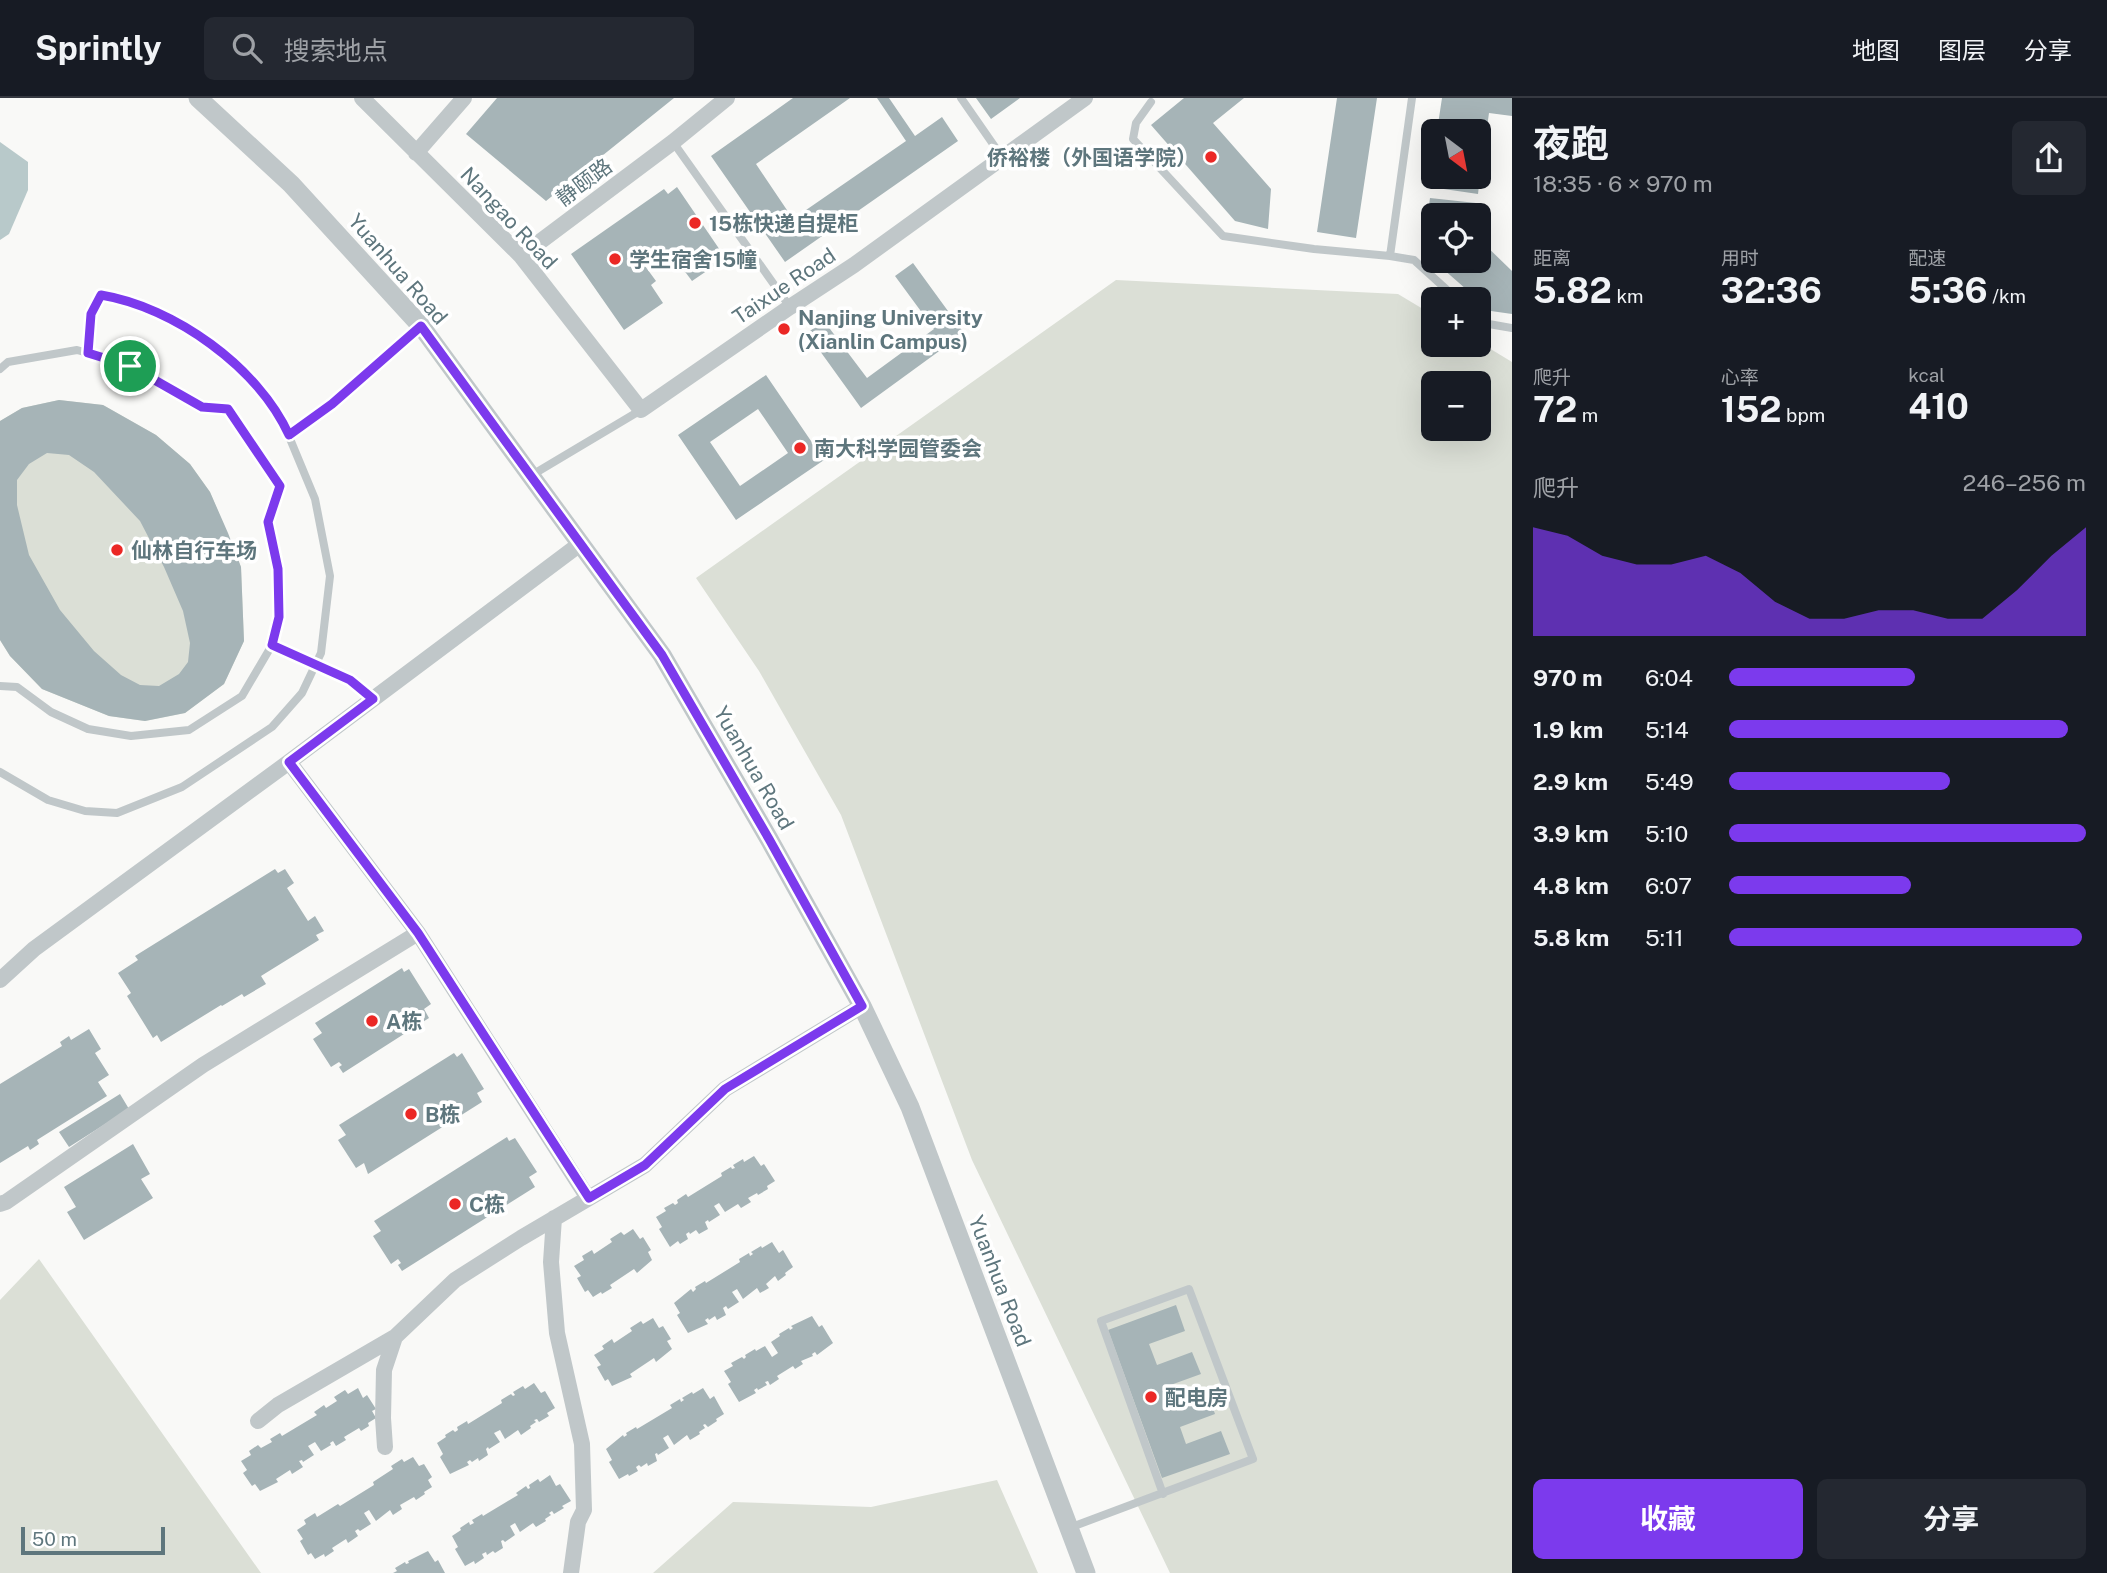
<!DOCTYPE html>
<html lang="zh">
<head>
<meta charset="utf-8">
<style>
	:root { --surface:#171b24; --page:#242831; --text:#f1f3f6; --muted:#9ea1a6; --line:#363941; --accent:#7c3aed }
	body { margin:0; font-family:"Public Sans","Noto Sans SC",sans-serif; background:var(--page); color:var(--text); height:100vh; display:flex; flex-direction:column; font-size:26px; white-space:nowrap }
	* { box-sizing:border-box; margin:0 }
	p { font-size:23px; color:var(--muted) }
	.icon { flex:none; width:38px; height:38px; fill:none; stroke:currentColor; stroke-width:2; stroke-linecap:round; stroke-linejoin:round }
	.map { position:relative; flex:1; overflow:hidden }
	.panel { display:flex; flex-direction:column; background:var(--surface); width:595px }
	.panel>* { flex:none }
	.needle { width:46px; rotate:148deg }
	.controls { position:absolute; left:1421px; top:21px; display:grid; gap:14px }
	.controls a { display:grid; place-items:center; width:70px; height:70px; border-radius:10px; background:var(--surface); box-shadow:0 7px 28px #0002; font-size:35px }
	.scale { position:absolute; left:21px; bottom:18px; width:144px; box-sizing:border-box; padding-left:7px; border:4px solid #5e767d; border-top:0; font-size:19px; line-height:24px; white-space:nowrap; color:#5e767d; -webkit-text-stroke:5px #fff; paint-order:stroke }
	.pin { position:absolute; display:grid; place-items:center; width:60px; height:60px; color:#fff; margin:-30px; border:4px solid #fff; border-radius:50%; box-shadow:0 2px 7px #0007 }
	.round { display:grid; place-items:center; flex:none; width:74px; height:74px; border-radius:10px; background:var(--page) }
	.summary { display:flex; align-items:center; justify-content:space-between; height:119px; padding:0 21px }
	h1 { font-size:38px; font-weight:700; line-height:52px }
	.metrics { display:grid; grid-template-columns:repeat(3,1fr); gap:10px; height:119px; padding:7px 21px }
	.metrics div { display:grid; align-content:center }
	.metrics b { font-size:35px; font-weight:700 }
	.metrics small { font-size:19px; font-weight:400 }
	.metrics p { font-size:19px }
	.chart { height:196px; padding:14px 21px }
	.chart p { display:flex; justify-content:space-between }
	.chart svg { width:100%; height:126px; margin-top:7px; fill:var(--accent); opacity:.7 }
	.action { display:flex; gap:14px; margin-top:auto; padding:14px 21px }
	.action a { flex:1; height:80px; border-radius:10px; background:var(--accent); color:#fff; font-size:28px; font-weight:700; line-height:80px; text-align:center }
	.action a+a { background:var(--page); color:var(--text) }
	ul { padding:0 21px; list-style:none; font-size:23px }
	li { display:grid; grid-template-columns:112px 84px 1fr; align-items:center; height:52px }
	li i { height:18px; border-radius:9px; background:var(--accent) }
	header { display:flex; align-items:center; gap:42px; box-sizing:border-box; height:98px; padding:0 35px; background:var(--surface); border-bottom:2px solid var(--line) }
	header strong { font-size:33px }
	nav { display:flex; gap:38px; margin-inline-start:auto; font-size:24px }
	.search { width:490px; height:63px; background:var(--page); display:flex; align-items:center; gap:18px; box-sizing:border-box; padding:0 24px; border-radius:10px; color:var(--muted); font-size:26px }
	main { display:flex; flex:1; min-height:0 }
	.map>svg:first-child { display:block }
	.green { fill:#dbdfd6; fill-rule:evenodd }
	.water { fill:#b8c9ca }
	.building { fill:#a6b4b7; fill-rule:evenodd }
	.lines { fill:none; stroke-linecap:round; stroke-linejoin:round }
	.service { stroke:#c0c7c9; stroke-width:8 }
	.minor { stroke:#c0c7c9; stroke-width:16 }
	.tertiary { stroke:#c0c7c9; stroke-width:19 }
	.route-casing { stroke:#fff; stroke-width:14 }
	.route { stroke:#7c3aed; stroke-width:9 }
	.poi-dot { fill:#eb2825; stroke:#fff; stroke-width:2.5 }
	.labels { text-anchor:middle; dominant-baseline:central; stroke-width:7; stroke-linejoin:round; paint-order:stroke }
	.poi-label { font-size:21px; font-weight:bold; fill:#5e767d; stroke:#fff; text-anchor:start }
	.street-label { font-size:21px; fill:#5e767d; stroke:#fff }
</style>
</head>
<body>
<header>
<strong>Sprintly</strong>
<div class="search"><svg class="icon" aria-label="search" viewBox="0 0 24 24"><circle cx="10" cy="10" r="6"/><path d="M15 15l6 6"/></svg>搜索地点</div>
<nav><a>地图</a><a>图层</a><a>分享</a></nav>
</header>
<main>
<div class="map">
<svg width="1512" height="1475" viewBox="0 0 1512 1475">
	<rect width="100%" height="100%" fill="#f9f9f7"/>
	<path class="green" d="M 1116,182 L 1398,196 L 1433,217 L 1433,247 L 1479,247 L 1479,244 L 1512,264 L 1512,1475 L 1170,1475 L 972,1062 L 841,717 L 759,573 L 696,480 ZM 1433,285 L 1479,285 L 1479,331 L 1433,331 Z
		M 59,302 L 103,307 L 156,337 L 190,366 L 210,394 L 241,469 L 244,543 L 224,586 L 185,615 L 145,623 L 109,618 L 42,591 L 10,558 L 0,542 L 0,323 L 22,310 Z
		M 39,1161 L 261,1475 L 0,1475 L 0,1202 Z
		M 997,1382 L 1038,1475 L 653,1475 L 733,1404 L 871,1409 Z"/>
	<path class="water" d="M 0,44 L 28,64 L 28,92 L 9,136 L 0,142 Z"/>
	<path class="building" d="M 497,0 L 674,0 L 546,103 L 466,36 Z
		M 793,0 L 850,0 L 756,66 L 793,121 L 906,43 L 877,0 L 889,0 L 915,38 L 942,19 L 958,43 L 785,164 L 711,58 Z
		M 976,0 L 1020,0 L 991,21 Z
		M 1184,0 L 1244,0 L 1213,25 L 1271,91 L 1268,131 L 1235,123 L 1151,27 Z
		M 1337,0 L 1377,0 L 1356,140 L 1317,134 Z
		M 1442,0 L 1512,0 L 1512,18 L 1489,15 L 1480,78 L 1479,78 L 1479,33 L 1437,33 Z
		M 1431,79 L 1480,79 L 1478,96 L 1430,89 Z
		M 677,89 L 722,155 L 713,161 L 717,166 L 692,183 L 680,167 L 674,171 L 663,155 L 645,168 L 656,183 L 651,187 L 663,205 L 624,232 L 571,156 L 664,91 L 668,96 Z
		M 1430,100 L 1476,105 L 1474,117 L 1433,117 L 1433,162 L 1423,152 Z
		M 1479,141 L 1512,173 L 1512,216 L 1491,213 L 1434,163 L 1479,163 Z
		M 913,165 L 964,235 L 861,310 L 807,235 L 824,223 L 867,280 L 934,231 L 895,178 Z
		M 766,277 L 824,362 L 736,422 L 678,337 ZM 758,311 L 788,355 L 740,388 L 710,344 Z
		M 59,302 L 103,307 L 156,337 L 190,366 L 210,394 L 228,435 L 241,469 L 244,543 L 224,586 L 185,615 L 145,623 L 109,618 L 42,591 L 10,558 L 0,542 L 0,323 L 22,310 ZM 47,355 L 69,357 L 94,374 L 140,423 L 164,469 L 183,513 L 190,545 L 188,564 L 179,576 L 159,588 L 140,587 L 121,577 L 94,553 L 60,512 L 29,457 L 17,407 L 17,382 L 29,366 Z
		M 275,771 L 278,775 L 285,771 L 294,785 L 287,790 L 308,823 L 315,818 L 324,833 L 316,837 L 319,842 L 261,878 L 266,886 L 244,899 L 242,896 L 222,908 L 221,907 L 161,944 L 157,937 L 153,940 L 127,898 L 131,895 L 118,875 L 138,862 L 135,858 Z
		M 402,870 L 404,874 L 409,871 L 431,906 L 424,911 L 429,920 L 343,975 L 339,969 L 342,967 L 339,964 L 331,969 L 313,941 L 322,935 L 315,925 Z
		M 89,931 L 101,951 L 95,955 L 109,977 L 98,984 L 107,998 L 37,1042 L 39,1046 L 30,1052 L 28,1048 L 0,1065 L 0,986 L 62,948 L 60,944 L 69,938 L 71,942 Z
		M 454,955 L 457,959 L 462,955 L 484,991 L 477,995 L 482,1004 L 368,1076 L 364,1065 L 356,1070 L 338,1042 L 346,1037 L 339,1027 Z
		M 120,996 L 129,1011 L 69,1049 L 59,1034 Z
		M 507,1039 L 509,1043 L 515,1040 L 537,1074 L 529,1079 L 535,1089 L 402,1173 L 398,1167 L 401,1165 L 398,1161 L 391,1166 L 373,1138 L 381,1133 L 374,1123 Z
		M 133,1046 L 150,1076 L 141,1081 L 153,1100 L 84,1142 L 67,1114 L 76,1109 L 64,1089 Z
		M 754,1058 L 761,1068 L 764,1066 L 775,1083 L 767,1088 L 768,1091 L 758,1097 L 757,1095 L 748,1100 L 751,1104 L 741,1110 L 738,1106 L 725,1114 L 719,1105 L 714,1108 L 720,1117 L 709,1124 L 708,1122 L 705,1124 L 708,1131 L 699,1136 L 696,1132 L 690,1136 L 689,1134 L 686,1136 L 688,1141 L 680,1146 L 678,1143 L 670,1149 L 659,1131 L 662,1129 L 656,1119 L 666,1113 L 664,1110 L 673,1105 L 675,1107 L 678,1105 L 677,1102 L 686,1096 L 688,1099 L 722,1078 L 721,1075 L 731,1069 L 732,1071 L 735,1070 L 733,1067 L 743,1061 L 744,1064 Z
		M 633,1131 L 640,1141 L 643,1139 L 651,1152 L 648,1154 L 652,1162 L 637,1175 L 634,1171 L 610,1187 L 612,1190 L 602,1196 L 601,1194 L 593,1199 L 588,1192 L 585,1194 L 577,1180 L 581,1178 L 574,1168 L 584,1162 L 582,1158 L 592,1152 L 594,1156 L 612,1144 L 610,1141 L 621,1134 L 624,1137 Z
		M 772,1144 L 779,1155 L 783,1152 L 793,1169 L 785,1175 L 786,1177 L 778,1183 L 775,1178 L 766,1186 L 769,1190 L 760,1195 L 757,1190 L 743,1201 L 737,1191 L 732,1194 L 739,1204 L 728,1211 L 726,1208 L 723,1210 L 726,1217 L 717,1222 L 715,1218 L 709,1222 L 708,1220 L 705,1222 L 708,1226 L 688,1235 L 677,1217 L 680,1215 L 674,1205 L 691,1191 L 693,1194 L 696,1191 L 695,1189 L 705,1183 L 706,1185 L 740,1164 L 739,1161 L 749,1155 L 750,1158 L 753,1156 L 751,1154 L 761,1148 L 762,1150 Z
		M 1176,1207 L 1185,1233 L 1149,1246 L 1157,1267 L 1192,1254 L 1201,1276 L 1165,1289 L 1171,1306 L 1207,1293 L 1215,1316 L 1180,1329 L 1186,1346 L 1221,1333 L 1230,1356 L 1162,1380 L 1108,1232 Z
		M 812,1218 L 819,1229 L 822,1227 L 833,1245 L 817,1257 L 815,1254 L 812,1256 L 813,1258 L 801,1263 L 803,1266 L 795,1271 L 793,1268 L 777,1278 L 779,1281 L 770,1287 L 768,1283 L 765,1284 L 767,1287 L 758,1292 L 757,1290 L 754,1292 L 756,1295 L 739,1304 L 728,1286 L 731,1284 L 724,1273 L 733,1268 L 731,1265 L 742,1259 L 744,1261 L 746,1259 L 745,1257 L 755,1251 L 756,1253 L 765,1248 L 772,1259 L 778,1255 L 771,1244 L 780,1238 L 779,1236 L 789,1230 L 790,1232 L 793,1230 L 791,1228 Z
		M 653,1220 L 659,1230 L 663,1228 L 671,1241 L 667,1243 L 672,1251 L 656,1264 L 654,1260 L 630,1276 L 632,1279 L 612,1288 L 608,1281 L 605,1283 L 597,1269 L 601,1267 L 594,1257 L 604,1251 L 602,1248 L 612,1241 L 614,1245 L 632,1233 L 630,1230 L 641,1223 L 643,1226 Z
		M 534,1285 L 541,1295 L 545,1293 L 555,1310 L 547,1315 L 549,1318 L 539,1324 L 537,1321 L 534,1322 L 536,1324 L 530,1328 L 531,1330 L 521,1337 L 518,1332 L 505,1341 L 500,1332 L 494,1335 L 500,1344 L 489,1351 L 488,1349 L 486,1351 L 488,1357 L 479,1363 L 478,1360 L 472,1364 L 470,1362 L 467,1364 L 469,1367 L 450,1376 L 440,1359 L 443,1356 L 437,1345 L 446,1339 L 445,1337 L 453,1332 L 455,1334 L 458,1332 L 457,1329 L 467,1323 L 468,1326 L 502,1305 L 501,1302 L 511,1296 L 513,1298 L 515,1297 L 513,1294 L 523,1288 L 525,1291 Z
		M 358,1290 L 363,1300 L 367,1297 L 376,1311 L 372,1313 L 376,1320 L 368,1325 L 369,1328 L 361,1333 L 359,1330 L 344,1339 L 346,1342 L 336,1348 L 333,1343 L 330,1345 L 331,1347 L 321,1353 L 315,1344 L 308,1348 L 314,1357 L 303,1364 L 302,1362 L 299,1363 L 303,1369 L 292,1376 L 290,1372 L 276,1381 L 278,1384 L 260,1393 L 255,1386 L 252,1388 L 243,1375 L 247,1372 L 241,1363 L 251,1357 L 249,1353 L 258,1347 L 261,1350 L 272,1344 L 270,1341 L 280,1335 L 282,1338 L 317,1317 L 314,1314 L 324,1307 L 326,1310 L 337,1303 L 334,1299 L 345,1292 L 348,1296 Z
		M 703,1290 L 710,1301 L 714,1298 L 724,1316 L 716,1321 L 717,1323 L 708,1329 L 705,1326 L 703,1327 L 705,1330 L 699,1334 L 700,1336 L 690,1342 L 687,1337 L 674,1347 L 668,1337 L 663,1340 L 669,1350 L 658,1357 L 657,1355 L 655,1356 L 657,1363 L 648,1368 L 647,1365 L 641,1369 L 639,1367 L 636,1369 L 638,1373 L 629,1378 L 628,1376 L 619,1381 L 609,1364 L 612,1362 L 606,1351 L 623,1337 L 624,1339 L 627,1337 L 626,1335 L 636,1329 L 637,1331 L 672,1310 L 670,1307 L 680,1301 L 681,1304 L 684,1302 L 682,1300 L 692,1294 L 693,1296 Z
		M 413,1359 L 419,1368 L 424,1366 L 432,1379 L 428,1382 L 432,1389 L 424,1394 L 425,1396 L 416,1402 L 414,1399 L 400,1407 L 402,1411 L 393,1417 L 390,1412 L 376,1423 L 369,1412 L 364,1415 L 371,1426 L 360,1433 L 358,1431 L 355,1433 L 358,1438 L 348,1445 L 346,1441 L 332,1450 L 334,1453 L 325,1459 L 324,1456 L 315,1461 L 311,1455 L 308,1457 L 300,1443 L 303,1441 L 297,1432 L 306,1426 L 304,1422 L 315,1415 L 317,1419 L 338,1406 L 340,1408 L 374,1387 L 373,1384 L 393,1371 L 391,1368 L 402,1361 L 404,1364 Z
		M 550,1377 L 556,1388 L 560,1386 L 571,1403 L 562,1408 L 564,1410 L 554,1416 L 552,1413 L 549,1415 L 551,1417 L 545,1421 L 546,1423 L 536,1429 L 533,1425 L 520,1434 L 515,1425 L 510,1428 L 515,1437 L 505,1444 L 503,1442 L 501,1443 L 503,1450 L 495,1455 L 493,1453 L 487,1457 L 486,1454 L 482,1456 L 484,1460 L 475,1466 L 474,1463 L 465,1468 L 455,1451 L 458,1449 L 452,1438 L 461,1432 L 460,1430 L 469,1424 L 470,1427 L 474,1425 L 472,1422 L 482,1416 L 483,1418 L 518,1397 L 516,1395 L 526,1388 L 528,1391 L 530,1390 L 529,1387 L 538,1381 L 540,1384 Z
		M 428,1453 L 435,1464 L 438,1462 L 445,1475 L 393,1475 L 397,1473 L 395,1470 L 405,1464 L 406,1466 L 409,1465 L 408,1463 Z"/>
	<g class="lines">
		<path class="service" d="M 961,0 L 1002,59
			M 1151,4 L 1136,25 L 1133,41 L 1223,138 L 1314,151 L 1390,158 L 1412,0
			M 673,44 L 790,209
			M 1390,158 L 1414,162 L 1457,201
			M 1479,221 L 1483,225 L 1512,230
			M 0,271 L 8,264 L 77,252 L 130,267 L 202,309 L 228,311 L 280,389 L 268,423 L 278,471 L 279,519 L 272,547 L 242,598 L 189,632 L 131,638 L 88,631 L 51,614 L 17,589 L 0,588
			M 289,337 L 332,306 L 421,228
			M 532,377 L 641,312
			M 272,547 L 350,582 L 373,601
			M 0,674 L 48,702 L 85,713 L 117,715 L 182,689 L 272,629 L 302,595 L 321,555 L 330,478 L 315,401 L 283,324 L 257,288 L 225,257 L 179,226 L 125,201 L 101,197 L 91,216 L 88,255
			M 1069,1430 L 1253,1361 L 1189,1191 L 1101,1223 L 1163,1396"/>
		<path class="minor" d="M 362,0 L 521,158 L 641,312 L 790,209 L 854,167 L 1085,0
			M 416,55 L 464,0
			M 521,158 L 673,44 L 727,0
			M 289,664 L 418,835 L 588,1100
			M 0,882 L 34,851 L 289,664 L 580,446
			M 0,1106 L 6,1104 L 203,967 L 418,835
			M 554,1120 L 551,1164 L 557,1235 L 582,1346 L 584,1412 L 578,1424 L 571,1475
			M 258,1323 L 278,1307 L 395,1239 L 455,1182 L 521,1140 L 645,1067 L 725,991 L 862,908
			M 385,1349 L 383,1320 L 384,1272 L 395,1239"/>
		<path class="tertiary" d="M 198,0 L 291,86 L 421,228 L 662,557 L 769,741 L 862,908 L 910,1009 L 1086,1475"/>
	</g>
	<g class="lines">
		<defs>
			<path id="route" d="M 101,197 C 174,209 258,269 289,337 L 332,306 L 421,228 L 662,557 L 769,741 L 862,908 L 725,991 L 645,1067 L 589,1100 L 418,835 L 289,664 L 373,601 L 350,582 L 272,547 L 279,519 L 278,471 L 268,424 L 280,388 L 228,311 L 202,309 L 130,268 L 88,255 L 91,216 Z"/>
		</defs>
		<use href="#route" class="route-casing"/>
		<use href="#route" class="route"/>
	</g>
	<g class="poi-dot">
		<circle cx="1211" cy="59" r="7"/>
		<circle cx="695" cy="125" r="7"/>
		<circle cx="615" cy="161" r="7"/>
		<circle cx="784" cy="231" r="7"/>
		<circle cx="800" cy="350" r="7"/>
		<circle cx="117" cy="452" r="7"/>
		<circle cx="372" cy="923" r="7"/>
		<circle cx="411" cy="1016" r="7"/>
		<circle cx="455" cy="1106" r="7"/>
		<circle cx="1151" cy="1299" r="7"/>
	</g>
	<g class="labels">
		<g class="poi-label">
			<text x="1197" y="59" text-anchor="end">侨裕楼（外国语学院）</text>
			<text x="709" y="125">15栋快递自提柜</text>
			<text x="629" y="161">学生宿舍15幢</text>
			<text x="798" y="219">Nanjing University<tspan x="798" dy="24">(Xianlin Campus)</tspan></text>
			<text x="814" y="350">南大科学园管委会</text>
			<text x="131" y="452">仙林自行车场</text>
			<text x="386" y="923">A栋</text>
			<text x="425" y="1016">B栋</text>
			<text x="469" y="1106">C栋</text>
			<text x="1165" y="1299">配电房</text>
		</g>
		<g class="street-label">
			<text transform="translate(584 84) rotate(-37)">静颐路</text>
			<text transform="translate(509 120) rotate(47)">Nangao Road</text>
			<text transform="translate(398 171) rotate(49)">Yuanhua Road</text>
			<text transform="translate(784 188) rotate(-34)">Taixue Road</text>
			<text transform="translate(754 670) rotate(60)">Yuanhua Road</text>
			<text transform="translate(1000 1183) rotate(69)">Yuanhua Road</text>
		</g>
	</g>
</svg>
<div class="controls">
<a><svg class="needle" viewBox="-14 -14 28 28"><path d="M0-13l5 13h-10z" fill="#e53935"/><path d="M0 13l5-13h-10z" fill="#9ea1a6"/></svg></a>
<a><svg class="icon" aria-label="locate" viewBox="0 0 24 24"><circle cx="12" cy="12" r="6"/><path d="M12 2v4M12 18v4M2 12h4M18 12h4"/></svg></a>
<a>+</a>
<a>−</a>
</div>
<div class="scale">50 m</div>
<div class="pin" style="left:130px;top:268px;background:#1e9e55"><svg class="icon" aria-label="arrive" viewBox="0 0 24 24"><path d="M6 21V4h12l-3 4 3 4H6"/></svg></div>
</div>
<section class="panel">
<div class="summary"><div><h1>夜跑</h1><p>18:35 · 6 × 970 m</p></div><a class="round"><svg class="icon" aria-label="share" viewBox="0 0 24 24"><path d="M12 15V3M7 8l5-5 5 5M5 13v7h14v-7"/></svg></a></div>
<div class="metrics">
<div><p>距离</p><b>5.82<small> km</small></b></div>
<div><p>用时</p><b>32:36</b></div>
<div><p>配速</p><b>5:36<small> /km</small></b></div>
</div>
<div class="metrics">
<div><p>爬升</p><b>72<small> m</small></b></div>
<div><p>心率</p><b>152<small> bpm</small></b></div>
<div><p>kcal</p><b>410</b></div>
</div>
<div class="chart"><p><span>爬升</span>246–256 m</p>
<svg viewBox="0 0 160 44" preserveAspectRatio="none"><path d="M0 44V6L10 9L20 16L30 19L40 19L50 16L60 22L70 32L80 38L90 38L100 35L110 35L120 38L130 38L140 28L150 16L160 6V44z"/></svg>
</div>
<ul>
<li><b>970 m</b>6:04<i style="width:52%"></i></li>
<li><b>1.9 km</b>5:14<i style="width:95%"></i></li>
<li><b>2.9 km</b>5:49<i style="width:62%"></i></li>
<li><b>3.9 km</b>5:10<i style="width:100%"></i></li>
<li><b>4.8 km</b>6:07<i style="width:51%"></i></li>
<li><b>5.8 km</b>5:11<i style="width:99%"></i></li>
</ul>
<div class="action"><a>收藏</a><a>分享</a></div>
</section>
</main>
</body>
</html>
